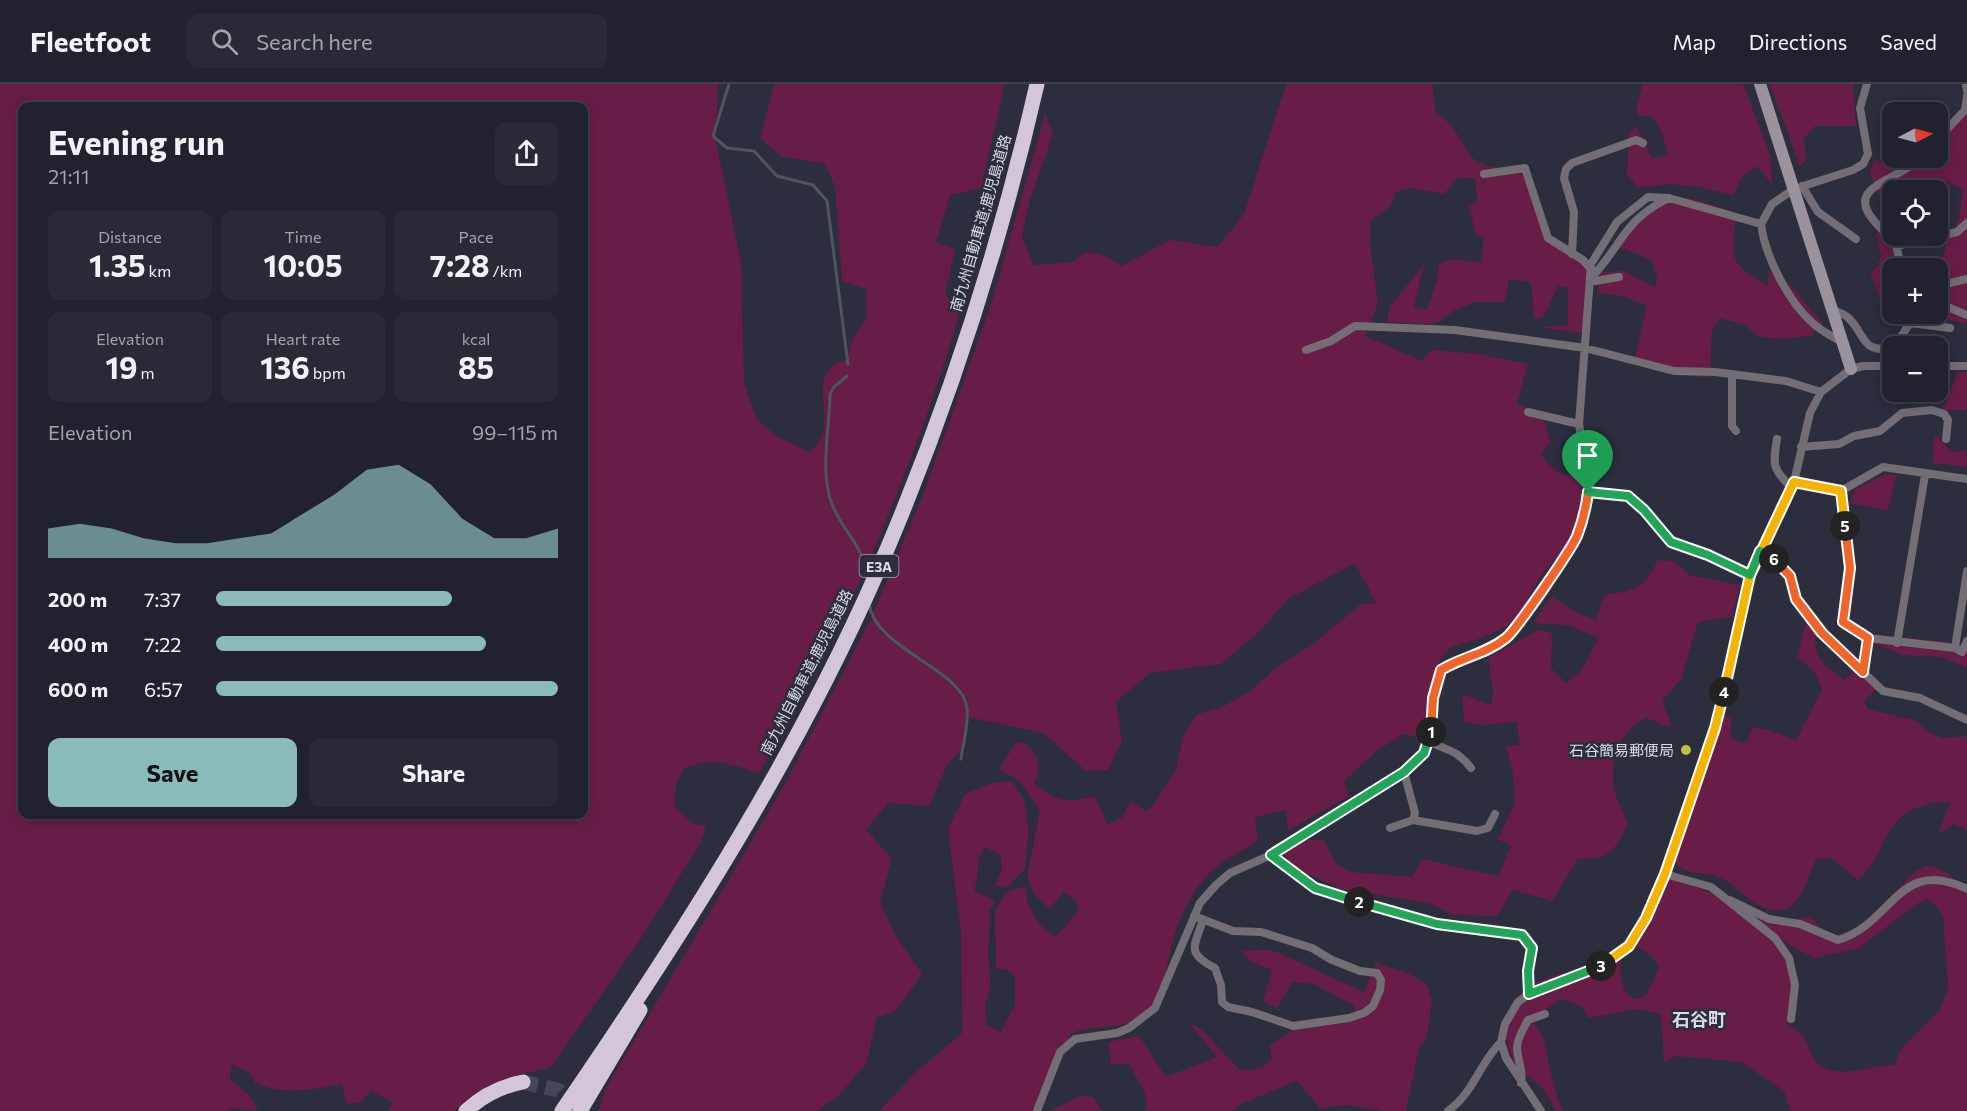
<!DOCTYPE html>
<html lang="en">
<head>
<meta charset="utf-8">
<style>
	:root { --surface:#21222e; --page:#292a36; --text:#f1f3f6; --muted:#a2a4aa; --line:#3e3f4a; --accent:#8bbbb9 }
	body { margin:0; font-family:Commissioner,"Noto Sans JP",sans-serif; background:var(--page); color:var(--text); height:100vh; display:flex; flex-direction:column; font-size:22px; white-space:nowrap }
	* { box-sizing:border-box; margin:0 }
	p { font-size:20px; color:var(--muted) }
	.icon { flex:none; width:33px; height:33px; fill:none; stroke:currentColor; stroke-width:2; stroke-linecap:round; stroke-linejoin:round }
	.map { position:relative; flex:1; overflow:hidden }
	.drawer { position:absolute; left:18px; top:18px; width:570px; height:717px; display:flex; flex-direction:column; background:var(--surface); border-radius:12px; box-shadow:0 3px 15px #0003,0 0 0 2px var(--line) }
	.drawer>* { flex:none }
	.needle { width:39px; rotate:84deg }
	.buttons { position:absolute; left:1882px; top:18px; display:grid; gap:12px }
	.buttons a { display:grid; place-items:center; width:66px; height:66px; border-radius:12px; background:var(--surface); box-shadow:0 3px 15px #0003,0 0 0 2px var(--line); font-size:30px }
	.pin { position:absolute; display:grid; place-items:center; width:51px; height:51px; color:#fff; margin:-62px -26px; border-radius:50% 50% 50% 0; rotate:-45deg; box-shadow:0 0 6px #0007 }
	.pin .icon { rotate:45deg }
	.km { position:absolute; width:30px; height:30px; margin:-15px; border-radius:50%; background:#222; color:#fff; font-size:16px; line-height:30px; text-align:center }
	.round { display:grid; place-items:center; flex:none; width:63px; height:63px; border-radius:12px; background:var(--page) }
	.headline { display:flex; align-items:center; justify-content:space-between; height:102px; padding:0 30px }
	h1 { font-size:33px; font-weight:700; line-height:45px }
	.stats { display:grid; grid-template-columns:repeat(3,1fr); gap:9px; height:102px; padding:6px 30px }
	.stats div { display:grid; align-content:center; border-radius:12px; background:var(--page); text-align:center }
	.stats b { font-size:30px; font-weight:700 }
	.stats small { font-size:16px; font-weight:400 }
	.stats p { font-size:16px }
	.chart { height:168px; padding:12px 30px }
	.chart p { display:flex; justify-content:space-between }
	.chart svg { width:100%; height:108px; margin-top:6px; fill:var(--accent); opacity:.7 }
	.cta { display:flex; gap:12px; margin-top:auto; padding:12px 30px }
	.cta a { flex:1; height:69px; border-radius:12px; background:var(--accent); color:#111; font-size:24px; font-weight:700; line-height:69px; text-align:center }
	.cta a+a { background:var(--page); color:var(--text) }
	ul { padding:0 30px; list-style:none; font-size:20px }
	li { display:grid; grid-template-columns:96px 72px 1fr; align-items:center; height:45px }
	li i { height:15px; border-radius:8px; background:var(--accent) }
	header { display:flex; align-items:center; gap:36px; box-sizing:border-box; height:84px; padding:0 30px; background:var(--surface); border-bottom:2px solid var(--line) }
	header strong { font-size:28px }
	nav { display:flex; gap:33px; margin-inline-start:auto; font-size:21px }
	.search { width:420px; height:54px; background:var(--page); display:flex; align-items:center; gap:15px; box-sizing:border-box; padding:0 21px; border-radius:12px; color:var(--muted); font-size:22px }
	.map>svg:first-child { display:block }
	.green { fill:#671d45; fill-rule:evenodd }
	.lines { fill:none; stroke-linecap:round; stroke-linejoin:round }
	.stream { stroke:#4a575c; stroke-width:3 }
	.highway-tunnel { stroke:#464756; stroke-width:15; stroke-dasharray:15 8; stroke-linecap:butt }
	.street { stroke:#736e76; stroke-width:8 }
	.secondary { stroke:#9a929d; stroke-width:12 }
	.highway { stroke:#d3c6d8; stroke-width:15 }
	.split-1-casing { stroke:#fff; stroke-width:12 }
	.split-2-casing { stroke:#fff; stroke-width:12 }
	.split-3-casing { stroke:#fff; stroke-width:12 }
	.split-4-casing { stroke:#fff; stroke-width:12 }
	.split-5-casing { stroke:#fff; stroke-width:12 }
	.split-6-casing { stroke:#fff; stroke-width:12 }
	.split-7-casing { stroke:#fff; stroke-width:12 }
	.split-1 { stroke:#f0652b; stroke-width:8 }
	.split-2 { stroke:#22a559; stroke-width:8 }
	.split-3 { stroke:#22a559; stroke-width:8 }
	.split-4 { stroke:#f5b400; stroke-width:8 }
	.split-5 { stroke:#f5b400; stroke-width:8 }
	.split-6 { stroke:#f0652b; stroke-width:8 }
	.split-7 { stroke:#22a559; stroke-width:8 }
	.poi-dot { fill:#bfbe41; stroke:#2c2d3d; stroke-width:2 }
	.labels { text-anchor:middle; dominant-baseline:central; stroke-width:5; stroke-linejoin:round; paint-order:stroke }
	.shield { fill:#2c2d3d; stroke:#a6a7b3; stroke-width:1.5 }
	.shield-label { font-size:14px; font-weight:bold; fill:#dadbe5 }
	.street-label { font-size:15px; fill:#dadbe5; stroke:#2c2d3d }
	.poi-label { font-size:15px; fill:#dadbe5; stroke:#2c2d3d; text-anchor:end }
	.quarter-label { font-size:18px; font-weight:bold; fill:#dadbe5; stroke:#2c2d3d }
</style>
</head>
<body>
<header>
<strong>Fleetfoot</strong>
<div class="search"><svg class="icon" aria-label="search" viewBox="0 0 24 24"><circle cx="10" cy="10" r="6"/><path d="M15 15l6 6"/></svg>Search here</div>
<nav><a>Map</a><a>Directions</a><a>Saved</a></nav>
</header>
<div class="map">
<svg width="1967" height="1027" viewBox="0 0 1967 1027">
	<rect width="100%" height="100%" fill="#2c2d3d"/>
	<path class="green" d="M 0,0 L 718,0 L 716,58 L 741,178 L 744,298 L 756,335 L 778,353 L 810,368 C 840,343 810,305 831,283 C 835,279 843,277 848,275 L 853,254 L 867,233 L 866,205 L 842,197 L 835,103 L 825,80 L 780,72 L 760,54 L 774,0 L 1005,0 L 981,104 L 950,111 L 936,158 L 955,165 L 945,210 L 960,227 C 913,389 845,544 759,689 C 730,680 713,673 684,684 L 676,701 L 674,722 L 692,739 L 706,742 L 700,760 L 638,859 L 550,984 C 511,991 483,999 454,1027 L 388,1027 L 393,1018 L 371,1007 L 361,1018 L 347,1020 L 342,1000 C 313,1006 283,1011 255,999 L 251,989 L 232,980 L 230,995 L 250,1012 L 258,1027 L 230,1024 L 228,1027 L 0,1027 ZM 22,22 L 584,22 L 584,730 L 22,730 Z
		M 1286,0 L 1432,0 L 1436,28 C 1479,60 1451,86 1523,85 L 1535,126 L 1553,152 L 1576,170 L 1589,190 L 1583,249 L 1538,243 L 1568,241 L 1568,204 L 1558,202 L 1544,232 L 1534,235 L 1531,198 L 1509,195 L 1505,218 L 1476,218 L 1457,225 L 1435,240 L 1387,238 L 1390,222 L 1424,181 L 1414,223 L 1427,226 L 1437,196 L 1439,180 C 1452,172 1467,177 1481,179 L 1484,154 L 1476,151 L 1469,122 L 1477,118 L 1475,94 L 1458,94 L 1444,110 L 1410,104 L 1395,108 L 1391,122 L 1370,137 L 1370,158 L 1378,219 L 1365,252 L 1422,277 L 1431,266 L 1478,270 L 1528,280 L 1517,320 C 1543,328 1544,332 1550,358 L 1541,370 C 1554,388 1561,393 1584,392 L 1584,406 L 1572,456 L 1542,490 L 1516,537 L 1484,553 L 1450,564 L 1439,577 L 1438,617 L 1432,647 L 1422,654 L 1404,650 L 1378,666 L 1344,697 L 1349,712 L 1288,746 L 1286,726 L 1255,733 L 1258,757 C 1241,767 1219,778 1206,793 C 1193,807 1180,832 1175,849 C 1166,878 1166,922 1133,937 C 1114,946 1090,940 1071,950 L 1039,1027 L 879,1027 L 915,989 L 962,949 L 961,848 L 948,745 L 965,710 L 992,699 L 1012,697 L 1024,716 L 1029,747 L 1025,785 L 1007,804 L 995,802 L 1002,785 L 1000,770 L 984,763 C 975,778 980,791 974,806 L 996,818 L 990,824 L 988,872 L 991,900 L 985,922 L 987,941 L 1001,948 L 1015,920 L 1015,892 L 1006,885 L 996,885 L 995,827 L 1006,809 L 1025,802 C 1028,827 1035,839 1056,853 L 1079,826 L 1075,815 L 1064,808 L 1049,825 L 1034,810 L 1027,793 L 1040,727 L 1020,697 L 999,686 L 1016,658 L 1027,660 C 1039,674 1043,683 1034,699 C 1058,719 1065,719 1095,712 L 1107,740 L 1122,734 L 1130,717 L 1146,727 L 1154,720 L 1176,685 L 1183,653 L 1196,631 L 1224,622 L 1252,606 L 1274,585 L 1313,560 L 1361,520 L 1376,519 L 1355,479 L 1288,515 L 1259,548 L 1221,580 L 1150,589 L 1116,618 L 1122,658 L 1108,686 L 1086,687 L 1043,649 L 968,633 L 966,661 L 948,679 L 929,722 L 888,719 L 866,745 L 892,775 L 880,817 L 894,849 L 922,890 L 895,928 L 877,933 L 866,980 L 838,1012 L 817,1027 L 599,1027 L 605,1006 L 785,700 L 870,537 L 927,401 L 991,221 L 1045,30 L 1053,50 L 1029,118 L 1022,152 L 1033,181 L 1072,178 L 1085,168 L 1101,170 L 1122,182 L 1170,156 L 1218,163 L 1244,130 Z
		M 1643,0 L 1743,0 L 1770,70 L 1772,101 L 1758,82 L 1743,92 L 1733,111 L 1699,103 L 1669,100 L 1638,104 L 1627,90 L 1629,49 L 1636,42 L 1652,74 L 1668,71 L 1663,51 L 1653,33 L 1638,31 L 1636,24 Z
		M 1770,0 L 1853,0 L 1856,42 L 1815,42 L 1804,55 L 1806,77 L 1800,82 Z
		M 1967,18 L 1967,240 L 1925,230 L 1911,233 L 1885,230 L 1870,188 L 1877,184 L 1881,171 L 1876,149 L 1881,148 L 1905,184 L 1893,184 L 1893,230 L 1938,230 L 1938,184 L 1927,184 L 1943,173 L 1948,154 L 1959,134 L 1963,106 L 1947,97 L 1893,106 L 1893,111 L 1887,114 L 1876,108 L 1870,88 L 1874,76 C 1895,79 1916,74 1938,74 L 1938,62 L 1944,57 L 1947,44 Z
		M 1662,112 C 1690,112 1711,119 1736,131 C 1732,175 1727,178 1768,202 L 1768,187 L 1789,200 L 1823,240 L 1810,252 L 1780,255 L 1757,252 L 1745,241 L 1720,234 L 1712,246 L 1710,293 C 1682,294 1660,285 1635,273 L 1647,222 L 1623,212 L 1598,209 L 1601,188 L 1623,187 L 1655,203 L 1657,194 L 1652,176 L 1619,163 L 1644,125 Z
		M 1958,288 L 1967,288 L 1967,326 L 1943,326 Z
		M 1935,350 L 1952,368 L 1967,367 L 1967,383 L 1932,379 Z
		M 1886,390 L 1896,391 L 1888,426 L 1849,419 L 1855,405 Z
		M 1658,476 L 1674,477 L 1689,491 L 1740,501 L 1732,533 L 1698,538 L 1681,596 L 1662,616 L 1672,644 L 1646,634 C 1620,646 1607,681 1615,708 C 1618,719 1624,729 1628,739 C 1615,766 1610,777 1578,775 L 1552,817 L 1513,806 L 1497,832 L 1452,831 L 1432,820 L 1342,805 L 1299,786 L 1283,771 L 1304,756 L 1324,756 L 1336,780 L 1351,788 L 1412,793 L 1422,775 L 1498,792 L 1511,762 L 1498,755 L 1515,719 L 1513,690 L 1506,662 L 1520,661 L 1517,638 L 1482,641 L 1464,638 L 1462,610 L 1491,621 L 1493,607 L 1488,574 L 1538,546 L 1552,549 L 1551,584 L 1566,599 L 1581,587 L 1599,554 L 1567,541 L 1533,539 L 1552,512 L 1573,527 L 1596,536 L 1604,511 C 1637,506 1642,506 1658,476 Z
		M 1807,535 L 1816,546 C 1812,575 1823,579 1844,596 L 1856,586 L 1878,604 L 1864,617 L 1868,625 L 1917,637 L 1928,648 L 1943,654 L 1967,652 L 1967,746 L 1954,740 L 1937,751 L 1951,718 C 1926,717 1900,726 1888,750 C 1879,767 1874,782 1858,796 L 1833,775 L 1816,775 L 1802,810 L 1789,825 C 1757,831 1748,810 1723,795 C 1709,787 1686,792 1675,779 L 1723,631 L 1732,635 L 1730,654 L 1746,659 L 1753,643 L 1769,646 L 1796,656 L 1822,606 L 1815,588 L 1797,573 Z
		M 1878,551 L 1947,558 L 1967,563 L 1967,584 L 1942,573 L 1903,571 L 1871,558 Z
		M 1926,782 C 1945,784 1954,793 1967,807 L 1967,1027 L 1790,1027 L 1784,1007 L 1741,978 L 1676,972 L 1664,979 L 1661,930 L 1638,925 L 1588,934 L 1582,922 L 1562,915 L 1532,934 C 1534,942 1541,947 1543,954 C 1550,979 1552,1004 1563,1027 L 1556,1027 C 1551,1017 1546,1007 1538,1000 C 1533,995 1525,992 1520,986 C 1505,970 1502,939 1512,921 C 1521,904 1545,894 1562,889 L 1572,895 L 1619,874 L 1622,882 L 1619,885 L 1624,907 L 1635,915 L 1646,912 L 1659,882 L 1649,870 L 1632,859 L 1669,794 L 1711,809 L 1774,856 L 1785,871 L 1793,902 L 1787,940 C 1808,952 1803,952 1812,971 C 1827,1001 1869,981 1895,981 L 1900,966 L 1940,926 L 1948,903 L 1943,833 L 1938,824 L 1928,815 L 1918,819 L 1859,864 L 1815,874 L 1789,861 L 1745,825 L 1787,836 L 1810,833 L 1829,852 L 1856,846 L 1917,786 Z
		M 1255,866 L 1272,866 L 1364,908 L 1376,879 L 1410,890 L 1427,901 L 1432,917 L 1427,954 L 1419,964 L 1406,1027 L 1383,1027 L 1349,1021 L 1320,1024 L 1297,997 L 1241,1020 L 1232,1027 L 1147,1027 L 1145,1009 L 1129,980 L 1111,980 L 1108,958 L 1139,952 L 1166,993 L 1217,973 L 1189,939 L 1201,945 L 1240,986 L 1261,984 L 1272,976 L 1270,961 L 1312,934 L 1353,931 L 1355,922 L 1314,900 L 1292,898 L 1277,924 L 1263,918 L 1272,886 L 1250,877 L 1242,867 Z
		M 1081,1012 L 1093,1013 L 1102,1027 L 1050,1027 Z"/>
	<g class="lines">
		<path class="stream" d="M 729,0 L 713,52 L 727,64 L 754,67 L 777,92 L 813,101 L 827,117 L 848,280
			M 847,292 L 834,303 L 830,310 C 830,345 819,387 832,420 C 843,449 864,460 867,495
			M 869,519 C 874,565 963,585 967,624 C 969,640 963,659 961,675"/>
		<path class="highway-tunnel" d="M 523,998 L 558,1006 L 575,1027"/>
		<path class="street" d="M 1966,0 L 1967,6
			M 1938,55 L 1965,26 L 1967,12
			M 1484,90 L 1525,84 L 1548,154 L 1583,176 L 1591,185
			M 1802,102 L 1818,128 L 1856,155
			M 1761,140 C 1765,172 1789,220 1815,241 C 1823,248 1833,253 1842,258
			M 1896,162 L 1957,148 L 1967,139
			M 1572,170 L 1574,128 L 1564,94 L 1566,85 L 1572,79 L 1636,56 L 1643,59
			M 1900,184 C 1899,178 1899,168 1896,162 C 1888,147 1852,126 1870,107 C 1883,94 1906,89 1920,74
			M 1590,195 C 1622,162 1623,136 1669,114
			M 1590,198 L 1619,193
			M 1938,202 L 1967,195
			M 1938,219 L 1967,231
			M 1832,226 C 1837,228 1842,229 1846,232 C 1865,246 1860,272 1893,263
			M 1895,262 L 1910,239 L 1950,244
			M 1306,266 L 1331,257 L 1355,242 L 1455,246 L 1585,264 L 1674,287 L 1715,288 L 1786,297 L 1821,308
			M 1938,282 L 1967,282
			M 1732,290 L 1732,342 L 1736,347
			M 1528,328 L 1579,340
			M 1777,355 C 1773,380 1772,385 1791,403
			M 1801,363 L 1839,360 L 1854,352 L 1880,347 L 1902,329 L 1932,326 L 1944,330 L 1948,336 L 1946,355
			M 1794,398 L 1841,407 L 1883,383 L 1967,395
			M 1841,407 L 1850,484 L 1843,538 L 1868,554 L 1955,564 L 1967,487
			M 1588,408 L 1627,412 L 1644,426 L 1671,458 L 1708,471 L 1750,491
			M 1760,467 L 1775,476 L 1790,492 L 1796,515 L 1822,549 L 1883,607 L 1920,614 L 1967,636
			M 1897,559 L 1925,391
			M 1955,564 L 1962,568 L 1967,557
			M 1863,588 L 1868,554
			M 1428,657 C 1449,668 1455,664 1471,684
			M 1413,736 L 1477,747 L 1488,744 L 1495,730
			M 1390,744 L 1413,736 L 1415,729 L 1404,688
			M 1271,771 L 1315,804 L 1346,814 L 1437,840 L 1522,851 L 1532,864 L 1528,887 L 1529,910
			M 1665,790 L 1711,803 L 1775,854 L 1789,874 L 1795,901 L 1791,935
			M 1730,816 L 1769,835 L 1800,840 L 1838,856 C 1894,839 1898,772 1967,805
			M 1194,832 L 1233,847 L 1261,848 L 1312,864 L 1332,876 L 1360,887 L 1377,889 L 1381,896 L 1380,906 L 1373,922 L 1364,929 L 1349,934 L 1293,942 L 1252,928 L 1228,923 L 1222,918 L 1221,901 L 1215,884 C 1186,869 1194,863 1203,836
			M 1521,999 C 1524,986 1517,976 1517,964 C 1517,954 1524,944 1528,936 L 1545,930
			M 1037,1027 L 1060,968 L 1075,955 L 1117,949 L 1129,944 L 1155,924 L 1200,819 L 1216,801 L 1230,789 L 1271,771 L 1384,702 L 1404,688 L 1424,669 L 1430,650 L 1433,614 L 1441,586 L 1454,578 L 1486,568 L 1509,552 L 1576,455 L 1585,432 L 1588,408 L 1588,393 L 1579,340 L 1591,180 L 1617,138 L 1648,113 L 1669,114 L 1761,140 L 1772,120 L 1794,105 L 1853,86 L 1863,80 L 1868,70 L 1860,24 L 1867,0
			M 1448,1027 C 1475,1007 1478,981 1501,958
			M 1541,1027 L 1506,974 L 1501,958 L 1505,940 L 1518,918 L 1529,910 L 1567,897 L 1609,877 L 1629,862 L 1646,834 L 1665,790 L 1715,644 L 1750,491 L 1794,398 L 1810,329 L 1821,308 L 1851,285 L 1863,282 L 1893,282"/>
		<path class="secondary" d="M 1760,0 L 1851,285"/>
		<path class="highway" d="M 466,1027 C 482,1012 502,1002 523,998
			M 562,1027 C 684,849 804,662 888,463 C 951,314 1001,157 1037,0
			M 580,1027 L 640,926"/>
	</g>
	<g class="lines">
		<defs>
			<path id="split-1" d="M 1431,648 L 1433,614 L 1441,586 C 1462,573 1486,570 1506,554 C 1516,546 1571,466 1577,452 C 1583,437 1586,424 1588,408"/>
			<path id="split-2" d="M 1359,818 L 1315,804 L 1271,771 L 1404,688 L 1424,669 L 1431,648"/>
			<path id="split-3" d="M 1359,818 L 1437,840 L 1522,851 L 1532,864 L 1528,887 L 1529,910 L 1601,882"/>
			<path id="split-4" d="M 1601,882 L 1629,862 L 1646,834 L 1665,790 L 1715,644 L 1724,608"/>
			<path id="split-5" d="M 1724,608 L 1750,491 L 1794,398 L 1841,407 L 1845,442"/>
			<path id="split-6" d="M 1774,475 L 1790,492 L 1796,515 L 1822,549 L 1863,588 L 1868,554 L 1843,538 L 1850,484 L 1845,442"/>
			<path id="split-7" d="M 1588,408 L 1628,412 L 1644,426 L 1671,458 L 1708,471 L 1750,491 L 1760,467 L 1774,475"/>
		</defs>
		<use href="#split-1" class="split-1-casing"/>
		<use href="#split-2" class="split-2-casing"/>
		<use href="#split-3" class="split-3-casing"/>
		<use href="#split-4" class="split-4-casing"/>
		<use href="#split-5" class="split-5-casing"/>
		<use href="#split-6" class="split-6-casing"/>
		<use href="#split-7" class="split-7-casing"/>
		<use href="#split-1" class="split-1"/>
		<use href="#split-2" class="split-2"/>
		<use href="#split-3" class="split-3"/>
		<use href="#split-4" class="split-4"/>
		<use href="#split-5" class="split-5"/>
		<use href="#split-6" class="split-6"/>
		<use href="#split-7" class="split-7"/>
	</g>
	<circle class="poi-dot" cx="1686" cy="666" r="6"/>
	<g class="labels">
		<rect class="shield" x="859.5" y="471" width="39" height="22" rx="4.5"/>
		<g class="shield-label">
			<text x="879" y="482">E3A</text>
		</g>
		<g class="street-label">
			<text transform="translate(980 139) rotate(-74)">南九州自動車道;鹿児島道路</text>
			<text transform="translate(806 588) rotate(-63)">南九州自動車道;鹿児島道路</text>
		</g>
		<g class="poi-label">
			<text x="1674" y="666">石谷簡易郵便局</text>
		</g>
		<g class="quarter-label">
			<text x="1699" y="935">石谷町</text>
		</g>
	</g>
</svg>
<div class="buttons">
<a><svg class="needle" viewBox="-14 -14 28 28"><path d="M0-13l5 13h-10z" fill="#e53935"/><path d="M0 13l5-13h-10z" fill="#a2a4aa"/></svg></a>
<a><svg class="icon" aria-label="locate" viewBox="0 0 24 24"><circle cx="12" cy="12" r="6"/><path d="M12 2v4M12 18v4M2 12h4M18 12h4"/></svg></a>
<a>+</a>
<a>−</a>
</div>
<div class="pin" style="left:1588px;top:408px;background:#1e9e55"><svg class="icon" aria-label="arrive" viewBox="0 0 24 24"><path d="M6 21V4h12l-3 4 3 4H6"/></svg></div>
<b class="km" style="left:1431px;top:648px">1</b>
<b class="km" style="left:1359px;top:818px">2</b>
<b class="km" style="left:1601px;top:882px">3</b>
<b class="km" style="left:1724px;top:608px">4</b>
<b class="km" style="left:1845px;top:442px">5</b>
<b class="km" style="left:1774px;top:475px">6</b>
<section class="drawer">
<div class="headline"><div><h1>Evening run</h1><p>21:11</p></div><a class="round"><svg class="icon" aria-label="share" viewBox="0 0 24 24"><path d="M12 15V3M7 8l5-5 5 5M5 13v7h14v-7"/></svg></a></div>
<div class="stats">
<div><p>Distance</p><b>1.35<small> km</small></b></div>
<div><p>Time</p><b>10:05</b></div>
<div><p>Pace</p><b>7:28<small> /km</small></b></div>
</div>
<div class="stats">
<div><p>Elevation</p><b>19<small> m</small></b></div>
<div><p>Heart rate</p><b>136<small> bpm</small></b></div>
<div><p>kcal</p><b>85</b></div>
</div>
<div class="chart"><p><span>Elevation</span>99–115 m</p>
<svg viewBox="0 0 160 44" preserveAspectRatio="none"><path d="M0 44V32L10 30L20 32L30 36L40 38L50 38L60 36L70 34L80 26L90 18L100 8L110 6L120 14L130 28L140 36L150 36L160 32V44z"/></svg>
</div>
<ul>
<li><b>200 m</b>7:37<i style="width:69%"></i></li>
<li><b>400 m</b>7:22<i style="width:79%"></i></li>
<li><b>600 m</b>6:57<i style="width:100%"></i></li>
</ul>
<div class="cta"><a>Save</a><a>Share</a></div>
</section>
</div>
</body>
</html>
